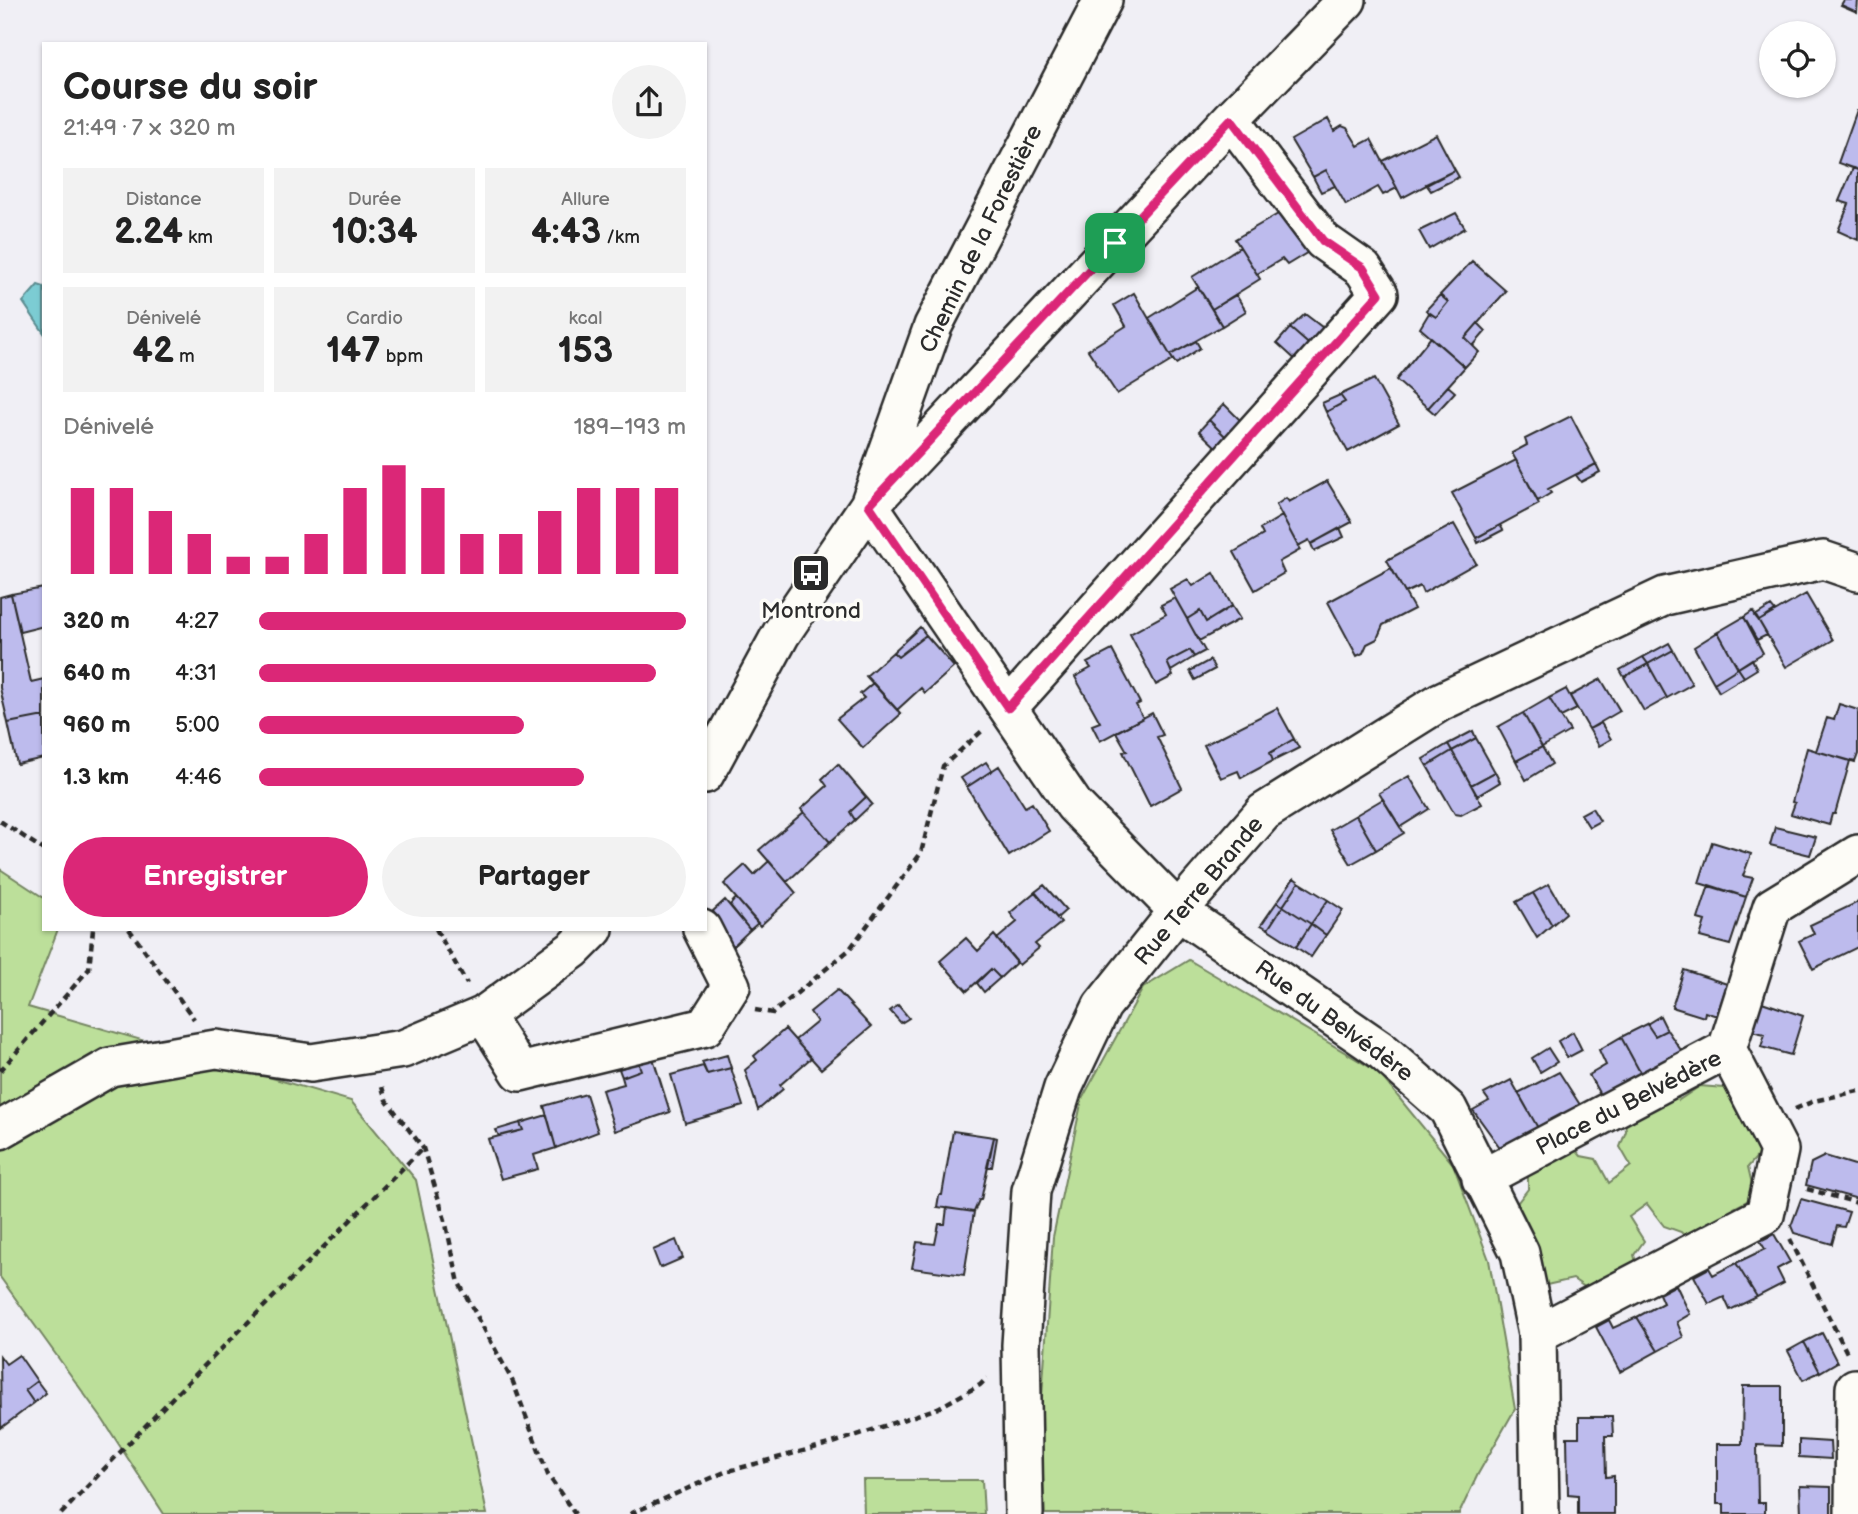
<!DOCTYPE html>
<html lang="fr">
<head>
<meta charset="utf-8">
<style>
	:root { --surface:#fff; --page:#f2f2f2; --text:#222; --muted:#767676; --accent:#db2777 }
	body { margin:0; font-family:"Balsamiq Sans",sans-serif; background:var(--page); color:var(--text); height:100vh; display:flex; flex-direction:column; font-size:26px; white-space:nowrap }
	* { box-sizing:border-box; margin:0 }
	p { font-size:23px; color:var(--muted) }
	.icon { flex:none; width:38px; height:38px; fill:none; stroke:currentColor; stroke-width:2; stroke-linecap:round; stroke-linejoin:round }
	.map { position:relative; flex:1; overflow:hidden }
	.sheet { position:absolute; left:42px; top:42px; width:665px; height:889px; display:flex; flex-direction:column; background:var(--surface); border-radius:0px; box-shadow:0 2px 5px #0004 }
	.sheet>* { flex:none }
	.buttons { position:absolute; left:1759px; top:21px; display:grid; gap:14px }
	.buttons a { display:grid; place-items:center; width:77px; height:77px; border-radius:50%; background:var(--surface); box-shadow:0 2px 5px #0004; font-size:35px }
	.pin { position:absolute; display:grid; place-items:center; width:60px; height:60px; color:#fff; margin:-30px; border-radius:14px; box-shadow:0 4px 10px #0006 }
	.round { display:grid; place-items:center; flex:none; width:74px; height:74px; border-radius:37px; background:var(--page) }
	.overview { display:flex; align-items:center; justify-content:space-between; height:119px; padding:0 21px }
	h1 { font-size:38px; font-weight:700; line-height:52px }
	.metrics { display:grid; grid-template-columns:repeat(3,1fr); gap:10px; height:119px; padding:7px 21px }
	.metrics div { display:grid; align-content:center; border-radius:0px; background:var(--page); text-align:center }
	.metrics b { font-size:35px; font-weight:700 }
	.metrics small { font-size:19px; font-weight:400 }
	.metrics p { font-size:19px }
	.chart { height:196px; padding:14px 21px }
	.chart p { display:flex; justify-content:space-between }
	.chart svg { width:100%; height:126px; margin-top:7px; stroke:var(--accent); stroke-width:6 }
	.action { display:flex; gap:14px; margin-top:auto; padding:14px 21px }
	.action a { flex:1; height:80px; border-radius:42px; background:var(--accent); color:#fff; font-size:28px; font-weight:700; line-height:80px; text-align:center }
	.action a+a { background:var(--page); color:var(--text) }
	ul { padding:0 21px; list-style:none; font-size:23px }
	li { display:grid; grid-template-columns:112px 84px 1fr; align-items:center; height:52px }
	li i { height:18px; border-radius:9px; background:var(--accent) }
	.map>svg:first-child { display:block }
	.green { fill:#bcdf9a; stroke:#748562; stroke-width:2 }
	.water { fill:#7bccd3; stroke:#5b8c90; stroke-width:2 }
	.building { fill:#bdbbed; stroke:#2b2b2b; stroke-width:2 }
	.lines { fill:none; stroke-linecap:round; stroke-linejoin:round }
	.minor-casing { stroke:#2b2b2b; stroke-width:42 }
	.path { stroke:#2b2b2b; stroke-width:4.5; stroke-dasharray:7 5; stroke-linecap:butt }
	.minor { stroke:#fdfcf7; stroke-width:37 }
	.route-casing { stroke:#fff; stroke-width:14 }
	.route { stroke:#db2777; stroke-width:9 }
	.labels { text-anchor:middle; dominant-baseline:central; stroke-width:7; stroke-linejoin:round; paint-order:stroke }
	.street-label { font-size:23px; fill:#2b2b2b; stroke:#fdfcf7 }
	.poi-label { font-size:23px; fill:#2b2b2b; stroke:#fdfcf7 }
</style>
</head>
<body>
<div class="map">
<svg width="1858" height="1514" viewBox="0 0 1858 1514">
	<rect width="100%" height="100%" fill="#f0eff5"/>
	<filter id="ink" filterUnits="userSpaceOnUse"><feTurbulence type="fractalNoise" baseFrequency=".0143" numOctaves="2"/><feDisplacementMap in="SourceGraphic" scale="14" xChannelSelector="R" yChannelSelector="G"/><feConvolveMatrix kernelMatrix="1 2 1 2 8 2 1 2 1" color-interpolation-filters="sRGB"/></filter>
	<g filter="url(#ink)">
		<path class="green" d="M 0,869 L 44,898 L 44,929 L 58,929 L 28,1007 L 351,1101 L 416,1180 L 487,1514 L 164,1514 L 103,1420 L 0,1277 Z
			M 1189,960 L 1378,1072 L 1453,1164 L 1489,1260 L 1515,1409 L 1478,1474 L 1459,1514 L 1045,1514 L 1040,1426 L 1053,1237 L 1082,1099 L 1143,988 Z
			M 1672,1085 L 1679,1100 L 1700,1086 L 1737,1089 L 1767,1145 L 1748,1167 L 1755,1197 L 1734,1208 L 1740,1220 L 1691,1243 L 1681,1232 L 1664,1226 L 1647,1204 L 1629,1217 L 1644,1241 L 1634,1255 L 1640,1275 L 1595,1294 L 1573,1279 L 1542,1286 L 1515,1206 L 1528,1189 L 1528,1166 L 1570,1143 L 1581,1156 L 1596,1159 L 1609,1183 L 1631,1166 L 1620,1147 L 1626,1131 L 1624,1112 Z
			M 863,1480 L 982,1480 L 984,1514 L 864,1514 Z"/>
		<path class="water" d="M 38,285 L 44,287 L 44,333 L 23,302 Z"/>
		<path class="building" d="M 1844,0 L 1858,0 L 1857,12 L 1841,5 Z
			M 1857,110 L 1858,110 L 1858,170 L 1838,163 Z
			M 1328,119 L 1334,131 L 1342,126 L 1347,128 L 1358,146 L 1371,139 L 1397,188 L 1383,195 L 1378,187 L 1346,205 L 1326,170 L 1313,177 L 1291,140 Z
			M 1436,134 L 1455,170 L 1402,198 L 1383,161 Z
			M 1853,168 L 1858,170 L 1858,240 L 1838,231 L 1849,204 L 1839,201 Z
			M 1326,170 L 1335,186 L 1321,192 L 1313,177 Z
			M 1455,170 L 1459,177 L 1431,191 L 1426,184 Z
			M 1285,210 L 1310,251 L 1287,265 L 1282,259 L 1257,274 L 1235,239 Z
			M 1456,213 L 1465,228 L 1429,249 L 1419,231 Z
			M 1240,247 L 1260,279 L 1212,309 L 1192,277 Z
			M 1472,261 L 1506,291 L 1465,338 L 1479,352 L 1465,367 L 1420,328 L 1429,313 L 1436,317 L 1448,302 L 1440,295 Z
			M 1198,287 L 1222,326 L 1170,355 L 1149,318 Z
			M 1134,293 L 1173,360 L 1117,394 L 1088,350 L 1126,326 L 1114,305 Z
			M 1236,295 L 1246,311 L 1222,326 L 1212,309 Z
			M 1440,295 L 1448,302 L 1436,317 L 1426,310 Z
			M 1305,314 L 1327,331 L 1313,348 L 1290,328 Z
			M 1478,323 L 1486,331 L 1473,346 L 1465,338 Z
			M 1290,328 L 1313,348 L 1299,363 L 1277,343 Z
			M 1431,337 L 1465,367 L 1428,408 L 1396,380 Z
			M 1196,341 L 1200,348 L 1176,364 L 1170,355 Z
			M 1374,379 L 1399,424 L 1348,452 L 1326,412 L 1345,402 L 1340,395 Z
			M 1448,386 L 1455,392 L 1435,414 L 1428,408 Z
			M 1340,395 L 1345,402 L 1326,412 L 1322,403 Z
			M 1224,404 L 1244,424 L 1230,441 L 1209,420 Z
			M 1571,416 L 1596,464 L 1548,489 L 1551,493 L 1538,501 L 1512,453 L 1527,445 L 1525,439 Z
			M 1209,420 L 1230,441 L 1220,451 L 1199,431 Z
			M 1516,460 L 1539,504 L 1476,538 L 1452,493 Z
			M 1596,464 L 1600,472 L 1581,482 L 1576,475 Z
			M 1327,481 L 1352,522 L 1311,544 L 1309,540 L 1298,546 L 1276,505 L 1286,498 L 1289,502 Z
			M 1282,516 L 1300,550 L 1279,562 L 1284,573 L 1255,590 L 1234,552 L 1263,535 L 1260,529 Z
			M 1454,524 L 1476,563 L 1423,593 L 1420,586 L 1405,593 L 1387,560 Z
			M 1500,525 L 1503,530 L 1478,543 L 1476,538 Z
			M 1340,528 L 1344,537 L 1314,551 L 1311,544 Z
			M 1391,568 L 1414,609 L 1383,625 L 1377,639 L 1367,644 L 1363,653 L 1357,656 L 1328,602 Z
			M 1214,573 L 1232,606 L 1206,622 L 1200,611 L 1187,619 L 1170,589 L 1188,579 L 1193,586 Z
			M 44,588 L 44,626 L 20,632 L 11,594 Z
			M 11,594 L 31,682 L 44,679 L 44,716 L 8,723 L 0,688 L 0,597 Z
			M 1806,594 L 1833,640 L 1786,667 L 1759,621 Z
			M 1175,598 L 1205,651 L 1194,657 L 1190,650 L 1167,662 L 1173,676 L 1156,685 L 1130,634 L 1166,614 L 1161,605 Z
			M 1232,606 L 1240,619 L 1199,641 L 1187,619 L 1200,611 L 1206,622 Z
			M 1771,606 L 1775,611 L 1759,621 L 1755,616 Z
			M 1753,611 L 1767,635 L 1757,640 L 1744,617 Z
			M 1744,617 L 1763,653 L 1738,668 L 1718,632 Z
			M 920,627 L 926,635 L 898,657 L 893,652 Z
			M 1718,632 L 1738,668 L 1714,683 L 1694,647 Z
			M 926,635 L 954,667 L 925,693 L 921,688 L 897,710 L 866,676 L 893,652 L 898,657 Z
			M 1669,643 L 1673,650 L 1648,664 L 1643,657 Z
			M 1112,650 L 1140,703 L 1136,705 L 1143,718 L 1100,741 L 1092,725 L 1100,722 L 1075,677 L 1091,668 L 1087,663 Z
			M 1190,650 L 1194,657 L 1171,671 L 1167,662 Z
			M 1673,650 L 1692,684 L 1667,698 L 1648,664 Z
			M 1643,657 L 1648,664 L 1624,677 L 1620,670 Z
			M 1752,659 L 1757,669 L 1744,677 L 1738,668 Z
			M 1210,660 L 1215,669 L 1195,680 L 1190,671 Z
			M 1648,664 L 1667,698 L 1644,711 L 1624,677 Z
			M 1738,668 L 1744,677 L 1719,692 L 1714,683 Z
			M 1601,679 L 1620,711 L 1589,729 L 1570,696 Z
			M 873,683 L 901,714 L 863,748 L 837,719 L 864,698 L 860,694 Z
			M 1566,689 L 1577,709 L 1561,717 L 1549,698 Z
			M 1549,698 L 1570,731 L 1542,747 L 1523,713 Z
			M 1839,704 L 1858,710 L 1858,754 L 1855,762 L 1816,751 L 1827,718 L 1834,720 Z
			M 1277,708 L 1294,739 L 1270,753 L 1273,761 L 1241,778 L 1238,771 L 1221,778 L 1204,745 Z
			M 1152,713 L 1163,735 L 1157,737 L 1182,788 L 1150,806 L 1123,752 L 1127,751 L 1116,732 Z
			M 1523,713 L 1542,747 L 1516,761 L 1498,727 Z
			M 44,716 L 44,758 L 17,764 L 8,723 Z
			M 1601,723 L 1611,739 L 1599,746 L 1589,729 Z
			M 1473,731 L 1476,738 L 1452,751 L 1448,744 Z
			M 1476,738 L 1495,772 L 1471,785 L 1452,751 Z
			M 1294,739 L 1299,748 L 1273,761 L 1270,753 Z
			M 1448,744 L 1452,751 L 1427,766 L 1423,759 Z
			M 1542,747 L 1552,764 L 1526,780 L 1516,761 Z
			M 1807,748 L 1850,761 L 1835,814 L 1832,814 L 1829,825 L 1791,814 L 1795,803 L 1792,802 Z
			M 1452,751 L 1482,804 L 1461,815 L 1455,814 L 1427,766 Z
			M 986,762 L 992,771 L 967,787 L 961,778 Z
			M 838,764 L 866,797 L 850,812 L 855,820 L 830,842 L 801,809 L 827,786 L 822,779 Z
			M 999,766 L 1025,807 L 1032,803 L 1049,831 L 1009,856 L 967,787 Z
			M 1495,772 L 1500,782 L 1477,796 L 1471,785 Z
			M 1409,776 L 1429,809 L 1400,827 L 1379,793 Z
			M 866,797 L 872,804 L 855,820 L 850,812 Z
			M 1383,799 L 1404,833 L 1376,850 L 1356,815 Z
			M 1592,808 L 1600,821 L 1589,827 L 1581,814 Z
			M 804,812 L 830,842 L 787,882 L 759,850 Z
			M 1356,815 L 1376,850 L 1351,864 L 1330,830 Z
			M 1775,827 L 1816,837 L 1810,855 L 1770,845 Z
			M 1712,842 L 1751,854 L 1743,876 L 1753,878 L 1746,897 L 1699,883 Z
			M 769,861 L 796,893 L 760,926 L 724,884 L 745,865 L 754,875 Z
			M 1294,878 L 1299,882 L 1283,906 L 1277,902 Z
			M 1299,882 L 1328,900 L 1311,924 L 1283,906 Z
			M 1549,884 L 1566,913 L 1552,925 L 1533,893 Z
			M 1044,885 L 1066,910 L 1057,918 L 1035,892 Z
			M 1709,885 L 1746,897 L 1730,945 L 1700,937 L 1705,921 L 1698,919 Z
			M 1035,892 L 1061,923 L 1035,944 L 1039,948 L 1019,965 L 997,939 L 1017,922 L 1010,913 Z
			M 1533,893 L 1552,925 L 1537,938 L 1516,902 Z
			M 736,898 L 758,923 L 750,930 L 730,905 Z
			M 725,900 L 750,930 L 731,948 L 713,911 Z
			M 1328,900 L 1343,910 L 1326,935 L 1311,924 Z
			M 1277,902 L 1283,906 L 1268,929 L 1261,925 Z
			M 1858,902 L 1858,947 L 1813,969 L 1799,941 L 1814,934 L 1810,925 Z
			M 1283,906 L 1311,924 L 1296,947 L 1268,929 Z
			M 1311,924 L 1326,935 L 1311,957 L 1296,947 Z
			M 994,935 L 1017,962 L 1000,978 L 991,969 L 967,991 L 940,961 L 966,938 L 978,951 Z
			M 991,969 L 1000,978 L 984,992 L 977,983 Z
			M 1684,970 L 1727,984 L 1717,1016 L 1705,1012 L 1704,1017 L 1672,1007 Z
			M 837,990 L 871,1027 L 821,1069 L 795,1040 L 817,1022 L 810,1012 Z
			M 1759,1001 L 1803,1016 L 1791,1055 L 1761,1047 L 1765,1034 L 1751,1031 Z
			M 898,1005 L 909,1018 L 901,1023 L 890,1011 Z
			M 1660,1016 L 1667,1030 L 1655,1036 L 1647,1024 Z
			M 1647,1024 L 1655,1036 L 1667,1030 L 1685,1056 L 1669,1065 L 1666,1060 L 1641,1074 L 1621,1037 Z
			M 785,1029 L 811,1058 L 780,1085 L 783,1089 L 758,1110 L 745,1070 L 757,1060 L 754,1056 Z
			M 1573,1032 L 1582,1050 L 1567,1058 L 1558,1041 Z
			M 1621,1037 L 1641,1074 L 1603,1100 L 1589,1075 L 1606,1065 L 1599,1050 Z
			M 1548,1048 L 1557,1062 L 1540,1072 L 1532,1058 Z
			M 727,1055 L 731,1068 L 707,1074 L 702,1062 Z
			M 653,1058 L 670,1112 L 615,1131 L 602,1090 L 624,1084 L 622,1077 L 641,1070 L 638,1062 Z
			M 638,1062 L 641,1070 L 622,1077 L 619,1069 Z
			M 703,1066 L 707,1074 L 731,1068 L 743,1106 L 685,1123 L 671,1075 Z
			M 1559,1072 L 1584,1111 L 1566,1120 L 1563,1115 L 1538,1128 L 1518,1093 Z
			M 1511,1080 L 1538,1128 L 1523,1136 L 1526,1141 L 1504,1153 L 1473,1110 L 1489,1101 L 1484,1094 Z
			M 586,1094 L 598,1132 L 556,1148 L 544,1106 Z
			M 547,1115 L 556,1148 L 534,1155 L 538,1169 L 501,1179 L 488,1139 L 523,1130 L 520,1123 Z
			M 520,1123 L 523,1130 L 499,1136 L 496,1130 Z
			M 953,1131 L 994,1137 L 981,1200 L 979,1200 L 974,1212 L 937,1207 L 939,1195 L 942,1195 Z
			M 994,1137 L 997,1138 L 992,1167 L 987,1167 Z
			M 1825,1156 L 1858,1166 L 1858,1199 L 1806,1185 L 1811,1163 Z
			M 1801,1199 L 1849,1212 L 1844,1227 L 1837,1226 L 1832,1244 L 1794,1233 L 1791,1226 Z
			M 947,1208 L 974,1212 L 964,1275 L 912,1268 L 917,1242 L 935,1244 L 939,1224 L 945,1224 Z
			M 1774,1234 L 1790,1262 L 1777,1269 L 1784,1283 L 1757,1297 L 1736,1263 L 1765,1249 L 1760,1241 Z
			M 676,1240 L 683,1258 L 660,1268 L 653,1250 Z
			M 1736,1263 L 1757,1297 L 1730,1310 L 1724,1297 L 1709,1304 L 1694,1276 L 1709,1268 L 1713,1275 Z
			M 1676,1285 L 1690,1314 L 1677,1322 L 1683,1337 L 1658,1351 L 1637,1317 L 1663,1303 L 1659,1294 Z
			M 1637,1317 L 1658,1351 L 1620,1372 L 1596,1327 L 1609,1320 L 1613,1328 Z
			M 1822,1333 L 1837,1362 L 1820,1372 L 1804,1342 Z
			M 1804,1342 L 1820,1372 L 1803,1380 L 1788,1351 Z
			M 19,1355 L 37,1381 L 25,1390 L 34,1403 L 1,1428 L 0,1356 L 6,1364 Z
			M 37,1381 L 46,1393 L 34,1403 L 25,1390 Z
			M 1743,1386 L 1782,1386 L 1782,1446 L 1757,1445 L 1758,1503 L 1765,1503 L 1765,1514 L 1724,1514 L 1724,1504 L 1717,1504 L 1717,1444 L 1742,1444 Z
			M 1579,1417 L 1612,1417 L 1613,1436 L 1605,1436 L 1606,1477 L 1614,1476 L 1614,1514 L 1578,1514 L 1578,1495 L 1568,1494 L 1567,1437 L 1579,1437 Z
			M 1799,1440 L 1830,1442 L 1831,1459 L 1799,1457 Z
			M 1800,1486 L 1831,1487 L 1831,1514 L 1801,1514 Z"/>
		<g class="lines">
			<defs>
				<path id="minor" d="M 879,495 L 1231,119 L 1347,0
					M 869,505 L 1074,805 L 1178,911 L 1381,1050 L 1448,1109 L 1520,1253 L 1537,1334 L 1540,1514
					M 1008,708 L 1379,294 L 1363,269 L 1323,241 L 1231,119
					M 705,774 L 781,634 L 869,505 L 933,326 L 1103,0
					M 484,1015 L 520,1072 L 705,1027 L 731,986 L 702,929
					M 1727,1049 L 1772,907 L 1858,854
					M 0,1130 L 110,1067 L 216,1049 L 311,1063 L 403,1049 L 484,1015 L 574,949 L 594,929
					M 1481,1179 L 1727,1049 L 1779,1150 L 1765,1215 L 1537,1334
					M 1024,1514 L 1021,1345 L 1031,1191 L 1063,1088 L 1102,1006 L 1178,911 L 1264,812 L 1440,702 L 1665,596 L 1823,560 L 1858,572
					M 1854,1514 L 1855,1388"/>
			</defs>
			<use href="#minor" class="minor-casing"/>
			<path class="path" d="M 0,821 L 44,850
				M 129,929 L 194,1019
				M 436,929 L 467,984
				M 755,1010 L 773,1013 L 849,950 L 921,853 L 943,766 L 982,731
				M 0,1071 L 89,969 L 93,929
				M 382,1087 L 386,1100 L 423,1148 L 445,1220 L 459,1283 L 513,1382 L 548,1475 L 575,1514
				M 1795,1109 L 1814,1101 L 1858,1091
				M 1807,1189 L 1858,1203
				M 1790,1239 L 1849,1357
				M 61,1514 L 176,1394 L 423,1148
				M 630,1514 L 725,1472 L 836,1442 L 938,1408 L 980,1385 L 987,1378"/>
			<use href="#minor" class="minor"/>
		</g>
	</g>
	<g class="lines" filter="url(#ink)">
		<defs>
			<path id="route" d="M 1231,119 L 1323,241 L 1363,268 L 1379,294 L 1008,708 L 869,505 Z"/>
		</defs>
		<use href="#route" class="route-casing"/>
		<use href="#route" class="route"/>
	</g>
	<defs>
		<symbol id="bus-square" viewBox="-11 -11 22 22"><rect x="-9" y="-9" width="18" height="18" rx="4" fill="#2b2b2b" stroke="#fdfcf7"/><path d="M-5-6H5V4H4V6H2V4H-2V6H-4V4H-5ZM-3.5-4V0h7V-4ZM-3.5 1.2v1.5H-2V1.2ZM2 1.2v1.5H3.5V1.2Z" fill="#fff"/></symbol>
	</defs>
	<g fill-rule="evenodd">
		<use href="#bus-square" x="789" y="551" width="44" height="44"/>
	</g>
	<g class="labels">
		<g class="street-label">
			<text transform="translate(981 239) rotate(-64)">Chemin de la Forestière</text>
			<text transform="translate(1199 891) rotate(-50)">Rue Terre Brande</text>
			<text transform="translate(1334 1021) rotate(36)">Rue du Belvédère</text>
			<text transform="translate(1629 1103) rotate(-27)">Place du Belvédère</text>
		</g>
		<g class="poi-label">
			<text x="811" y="611">Montrond</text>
		</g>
	</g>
</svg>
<div class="buttons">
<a><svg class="icon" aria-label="locate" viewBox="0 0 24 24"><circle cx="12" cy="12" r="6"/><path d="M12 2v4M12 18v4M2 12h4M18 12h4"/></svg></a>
</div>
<div class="pin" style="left:1115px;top:243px;background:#1e9e55"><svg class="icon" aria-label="arrive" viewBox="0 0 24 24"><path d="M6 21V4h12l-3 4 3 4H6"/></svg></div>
<section class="sheet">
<div class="overview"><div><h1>Course du soir</h1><p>21:49 · 7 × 320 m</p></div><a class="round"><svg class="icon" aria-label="share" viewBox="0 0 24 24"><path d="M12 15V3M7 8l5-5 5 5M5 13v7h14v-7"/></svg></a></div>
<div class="metrics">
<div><p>Distance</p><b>2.24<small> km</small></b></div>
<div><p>Durée</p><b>10:34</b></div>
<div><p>Allure</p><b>4:43<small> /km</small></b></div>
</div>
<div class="metrics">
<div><p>Dénivelé</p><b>42<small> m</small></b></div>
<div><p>Cardio</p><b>147<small> bpm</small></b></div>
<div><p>kcal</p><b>153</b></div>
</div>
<div class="chart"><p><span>Dénivelé</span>189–193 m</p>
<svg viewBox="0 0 160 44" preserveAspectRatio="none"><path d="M5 44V14M15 44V14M25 44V22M35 44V30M45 44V38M55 44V38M65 44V30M75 44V14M85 44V6M95 44V14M105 44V30M115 44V30M125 44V22M135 44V14M145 44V14M155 44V14"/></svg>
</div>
<ul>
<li><b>320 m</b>4:27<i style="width:100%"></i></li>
<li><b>640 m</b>4:31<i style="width:93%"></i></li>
<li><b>960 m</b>5:00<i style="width:62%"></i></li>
<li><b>1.3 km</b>4:46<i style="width:76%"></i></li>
</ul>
<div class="action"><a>Enregistrer</a><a>Partager</a></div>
</section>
</div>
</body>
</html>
